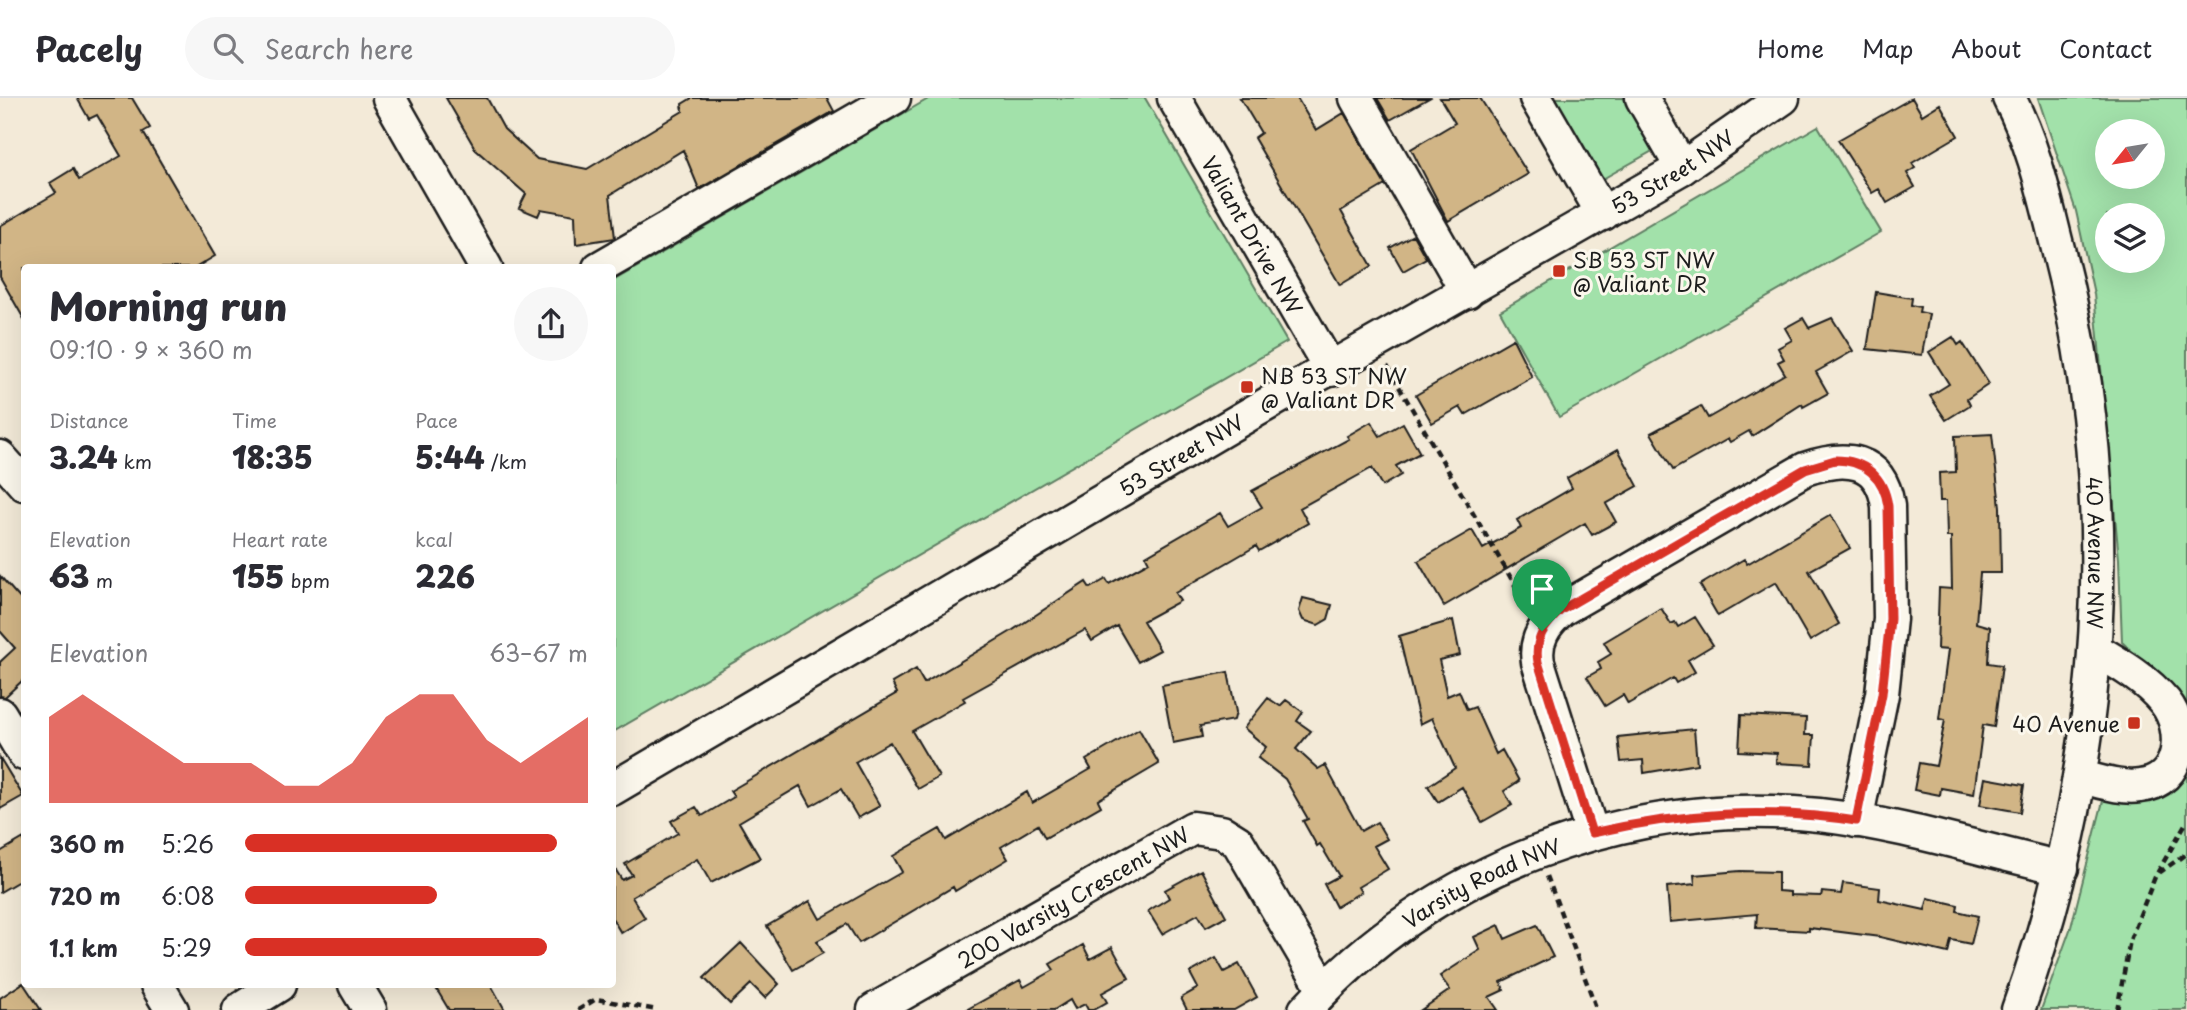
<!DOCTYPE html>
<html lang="en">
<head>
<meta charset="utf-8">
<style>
	:root { --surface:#fff; --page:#f7f7f7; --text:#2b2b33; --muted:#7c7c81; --line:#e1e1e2; --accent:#d93025 }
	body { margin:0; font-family:"Playpen Sans",sans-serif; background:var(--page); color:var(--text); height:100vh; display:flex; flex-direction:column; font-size:26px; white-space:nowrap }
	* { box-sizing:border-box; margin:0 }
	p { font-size:23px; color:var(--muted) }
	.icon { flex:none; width:38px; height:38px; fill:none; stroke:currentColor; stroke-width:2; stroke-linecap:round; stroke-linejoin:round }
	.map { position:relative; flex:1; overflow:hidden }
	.sheet { position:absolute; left:21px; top:166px; width:595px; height:724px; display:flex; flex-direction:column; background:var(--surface); border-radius:7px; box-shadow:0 7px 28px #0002 }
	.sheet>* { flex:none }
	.needle { width:46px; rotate:240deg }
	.tools { position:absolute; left:2095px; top:21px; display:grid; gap:14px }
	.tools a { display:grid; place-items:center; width:70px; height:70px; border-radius:50%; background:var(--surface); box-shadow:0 7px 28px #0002; font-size:35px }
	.pin { position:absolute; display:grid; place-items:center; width:60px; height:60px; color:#fff; margin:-72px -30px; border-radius:50% 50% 50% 0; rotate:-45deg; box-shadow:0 0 7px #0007 }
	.pin .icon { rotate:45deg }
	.round { display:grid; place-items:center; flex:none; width:74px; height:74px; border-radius:37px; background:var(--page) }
	.head { display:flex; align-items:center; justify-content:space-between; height:119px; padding:0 28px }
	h1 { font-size:38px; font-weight:800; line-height:52px }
	.figures { display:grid; grid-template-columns:repeat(3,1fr); gap:10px; height:119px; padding:7px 28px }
	.figures div { display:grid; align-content:center }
	.figures b { font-size:30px; font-weight:800 }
	.figures small { font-size:19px; font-weight:400 }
	.figures p { font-size:19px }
	.chart { height:196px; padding:14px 28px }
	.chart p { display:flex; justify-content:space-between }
	.chart svg { width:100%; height:126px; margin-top:7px; fill:var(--accent); opacity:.7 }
	ul { padding:0 28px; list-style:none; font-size:23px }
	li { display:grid; grid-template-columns:112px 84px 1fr; align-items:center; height:52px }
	li i { height:18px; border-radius:9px; background:var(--accent) }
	header { display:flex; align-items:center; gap:42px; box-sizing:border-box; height:98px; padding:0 35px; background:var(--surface); border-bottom:2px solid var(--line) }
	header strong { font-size:33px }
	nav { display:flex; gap:38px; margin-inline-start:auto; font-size:24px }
	.search { width:490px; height:63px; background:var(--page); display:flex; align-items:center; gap:18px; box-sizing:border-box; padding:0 24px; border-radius:38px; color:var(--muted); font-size:26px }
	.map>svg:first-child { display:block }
	.green { fill:#a2e1aa; stroke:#5f7e63; stroke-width:2; fill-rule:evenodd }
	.building { fill:#d1b586; stroke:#1c1c1c; stroke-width:2 }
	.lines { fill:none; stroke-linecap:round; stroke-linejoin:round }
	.minor-casing { stroke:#1c1c1c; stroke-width:37 }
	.path { stroke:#1c1c1c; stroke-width:4.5; stroke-dasharray:7 5; stroke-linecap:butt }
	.minor { stroke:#fbf7ec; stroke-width:32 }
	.route-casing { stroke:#fff; stroke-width:14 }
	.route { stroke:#d93025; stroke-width:9 }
	.poi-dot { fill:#c8321e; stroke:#fbf7ec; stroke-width:2.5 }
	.labels { text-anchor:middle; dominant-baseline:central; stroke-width:6; stroke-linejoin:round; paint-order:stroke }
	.street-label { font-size:21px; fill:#1c1c1c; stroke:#fbf7ec }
	.poi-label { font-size:21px; fill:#1c1c1c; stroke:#fbf7ec; text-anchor:start }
</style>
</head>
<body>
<header>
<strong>Pacely</strong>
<div class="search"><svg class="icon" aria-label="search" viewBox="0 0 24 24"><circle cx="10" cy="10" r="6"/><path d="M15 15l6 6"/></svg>Search here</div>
<nav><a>Home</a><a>Map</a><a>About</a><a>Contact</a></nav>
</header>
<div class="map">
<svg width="2187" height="912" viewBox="0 0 2187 912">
	<rect width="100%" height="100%" fill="#f3ead8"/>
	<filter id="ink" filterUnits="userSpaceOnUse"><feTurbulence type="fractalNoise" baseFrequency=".0143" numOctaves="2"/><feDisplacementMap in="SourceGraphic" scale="14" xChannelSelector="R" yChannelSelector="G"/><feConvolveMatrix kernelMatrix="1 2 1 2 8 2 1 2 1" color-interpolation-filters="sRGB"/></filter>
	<g filter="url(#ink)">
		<path class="green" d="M 930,0 L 1145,0 L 1287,244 L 613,634 L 613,183 Z
			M 1551,0 L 1624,0 L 1654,52 L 1599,83 Z
			M 2038,0 L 2187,0 L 2187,613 L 2179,598 L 2122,544 L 2119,461 L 2094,196 L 2076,113 ZM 2107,33 L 2152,33 L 2152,79 L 2107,79 ZM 2107,117 L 2152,117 L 2152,163 L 2107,163 Z
			M 1818,28 L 1881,134 L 1559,319 L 1500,213 Z
			M 2187,666 L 2187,912 L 2041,912 L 2071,829 L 2104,699 C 2144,709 2167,704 2187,666 Z"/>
		<path class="building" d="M 77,0 L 132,0 L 150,30 L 143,34 L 215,158 L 195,170 L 24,170 L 24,221 L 0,179 L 0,128 L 56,95 L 50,85 L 73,71 L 79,82 L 121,58 L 97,17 L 89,21 Z
			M 446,0 L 487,0 L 504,31 L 537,61 L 587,71 L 683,13 L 682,6 L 692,0 L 827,0 L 834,13 L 699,91 L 683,52 L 610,97 L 615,140 L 576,146 L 575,117 L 541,111 L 538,118 L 519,110 L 526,96 L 476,52 Z
			M 1240,0 L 1297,0 L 1316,32 L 1344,15 L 1385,87 L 1341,113 L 1372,168 L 1340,187 L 1254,40 L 1261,35 Z
			M 1377,0 L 1429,0 L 1390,22 Z
			M 1440,0 L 1480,0 L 1528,76 L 1448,123 L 1411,51 L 1455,25 Z
			M 1912,0 L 1922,17 L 1940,6 L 1958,38 L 1912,65 L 1915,70 L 1907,75 L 1915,89 L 1887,105 L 1879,91 L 1872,95 L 1838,42 Z
			M 1413,137 L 1426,160 L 1403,173 L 1390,150 Z
			M 1876,194 L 1912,200 L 1911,207 L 1920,209 L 1919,214 L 1929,216 L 1922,257 L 1867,251 Z
			M 1803,220 L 1809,230 L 1832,220 L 1853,253 L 1816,274 L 1828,295 L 1803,309 L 1802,306 L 1752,338 L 1749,333 L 1730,344 L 1728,341 L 1673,372 L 1651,335 L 1701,308 L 1708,320 L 1785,276 L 1778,264 L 1784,261 L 1778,250 L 1792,242 L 1785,230 Z
			M 1953,239 L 1958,247 L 1962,244 L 1989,286 L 1967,301 L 1970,307 L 1946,322 L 1930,298 L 1949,286 L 1929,254 Z
			M 1513,241 L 1532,279 L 1465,317 L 1460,309 L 1432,325 L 1416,297 Z
			M 1371,324 L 1380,338 L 1403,325 L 1420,355 L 1396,368 L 1401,377 L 1382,388 L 1372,370 L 1300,410 L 1308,425 L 1259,453 L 1256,448 L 1175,495 L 1180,503 L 1143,523 L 1160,552 L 1138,564 L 1117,528 L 1092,543 L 1085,532 L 963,600 L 965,603 L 912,633 L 939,679 L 918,691 L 890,644 L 855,664 L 880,708 L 858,720 L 841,691 L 811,708 L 800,688 L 739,724 L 760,760 L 711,785 L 697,761 L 632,799 L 645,820 L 621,835 L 612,820 L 612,766 L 622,782 L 632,777 L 625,766 L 678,735 L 671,723 L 696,709 L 702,718 L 734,699 L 730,693 L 897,595 L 892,585 L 916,571 L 924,585 L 1010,534 L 1086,484 L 1090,490 L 1106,481 L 1109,486 L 1149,464 L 1146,458 L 1220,415 L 1228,428 L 1262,409 L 1252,393 L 1349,341 L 1347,338 Z
			M 1992,336 L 2000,409 L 2001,475 L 1980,475 L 1976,525 L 1990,529 L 1988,565 L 2002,567 L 1994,629 L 1983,627 L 1974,696 L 1941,690 L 1940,697 L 1914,692 L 1919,665 L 1936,668 L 1945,622 L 1939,621 L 1948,552 L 1937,551 L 1939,490 L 1952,491 L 1951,439 L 1947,439 L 1946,403 L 1940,403 L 1939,375 L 1956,374 L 1955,338 Z
			M 1618,351 L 1638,388 L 1606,406 L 1616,424 L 1592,437 L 1585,425 L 1444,508 L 1418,463 L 1472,432 L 1483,451 L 1521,430 L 1517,422 L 1572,390 L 1567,380 Z
			M 1831,417 L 1850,450 L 1809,473 L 1839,526 L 1810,543 L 1776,484 L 1718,518 L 1700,487 L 1744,461 L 1747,466 Z
			M 0,478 L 24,505 L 24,581 L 5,599 L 0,598 L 0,564 L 15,550 L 0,533 Z
			M 1303,500 L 1332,507 L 1328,521 L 1318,527 L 1303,522 L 1299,513 Z
			M 1661,510 L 1671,526 L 1675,524 L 1678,529 L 1695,519 L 1713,547 L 1688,562 L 1695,574 L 1676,585 L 1673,580 L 1628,606 L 1623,597 L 1605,608 L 1587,579 L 1601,571 L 1598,564 L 1611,556 L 1604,544 Z
			M 1453,522 L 1460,557 L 1439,562 L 1447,598 L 1459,593 L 1467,612 L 1475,609 L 1496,656 L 1502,652 L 1519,683 L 1504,693 L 1512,707 L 1482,724 L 1462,689 L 1438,704 L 1428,688 L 1455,670 L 1432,620 L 1420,626 L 1399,538 Z
			M 1228,574 L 1236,614 L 1234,622 L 1200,628 L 1202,639 L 1173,645 L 1162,587 Z
			M 1268,600 L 1280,608 L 1286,602 L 1303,614 L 1297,623 L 1311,633 L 1296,651 L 1318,671 L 1325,667 L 1361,733 L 1377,724 L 1387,741 L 1374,748 L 1388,771 L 1358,789 L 1361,794 L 1336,809 L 1324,786 L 1339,778 L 1320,746 L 1317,748 L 1303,723 L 1308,721 L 1285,681 L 1258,660 L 1266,649 L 1244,630 Z
			M 1741,617 L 1806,620 L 1805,637 L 1814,637 L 1812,667 L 1776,665 L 1777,655 L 1739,653 Z
			M 1139,631 L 1159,666 L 1098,702 L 1101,708 L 1045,740 L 1038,727 L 1001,749 L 1008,761 L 955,793 L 953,789 L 859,845 L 847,826 L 817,843 L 823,855 L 793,872 L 767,828 L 810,803 L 820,821 L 902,774 L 893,758 L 940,731 L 946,742 L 1027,694 L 1032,705 L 1091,671 L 1086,662 Z
			M 1694,631 L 1697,666 L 1644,675 L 1643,662 L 1621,664 L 1618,639 Z
			M 0,660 L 23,698 L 0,711 Z
			M 1985,680 L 2024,687 L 2020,714 L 1980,707 Z
			M 24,740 L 24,780 L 0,794 L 0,754 Z
			M 1201,772 L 1226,818 L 1206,829 L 1198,816 L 1162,836 L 1148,813 L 1169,800 L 1165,792 Z
			M 1740,773 L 1778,774 L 1778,793 L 1790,794 L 1790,797 L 1821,798 L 1822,794 L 1841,796 L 1843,785 L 1880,790 L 1879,802 L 1925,812 L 1928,800 L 1958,807 L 1957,813 L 1978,818 L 1971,846 L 1951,842 L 1948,855 L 1880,839 L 1809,830 L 1809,833 L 1756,830 L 1757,816 L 1670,824 L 1667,789 L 1695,786 L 1694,777 Z
			M 1499,827 L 1505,841 L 1537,827 L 1553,859 L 1501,884 L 1504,892 L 1489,899 L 1498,912 L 1421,912 L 1450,892 L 1440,878 L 1480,852 L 1474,839 Z
			M 741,845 L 779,886 L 765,900 L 751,886 L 730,906 L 704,880 Z
			M 1083,847 L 1090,861 L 1112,849 L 1129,880 L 1102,895 L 1107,904 L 1093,912 L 1088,912 L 1085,906 L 1075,911 L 1070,902 L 1054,912 L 966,912 L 1020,882 L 1024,889 L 1054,872 L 1050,866 Z
			M 1216,860 L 1224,874 L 1239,866 L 1257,899 L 1234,912 L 1187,912 L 1181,900 L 1198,890 L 1190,875 Z
			M 23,885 L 41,912 L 0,912 L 0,900 Z
			M 434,887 L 491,887 L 505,912 L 449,912 Z"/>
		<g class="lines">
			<defs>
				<g id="minor">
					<path d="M 389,0 L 486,170"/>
					<path id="s1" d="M 1174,0 L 1331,272"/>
					<path d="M 1356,0 L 1467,194"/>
					<path d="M 1536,0 L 1603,116"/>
					<path d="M 1642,0 L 1682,70"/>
					<path id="s2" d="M 2009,0 C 2034,47 2045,100 2058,151 C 2123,403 2106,668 2018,912"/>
					<path d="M 599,170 L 894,0"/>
					<path d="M 0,359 L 24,386"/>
					<path d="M 0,616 L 24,656"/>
					<path d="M 2081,679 C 2099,683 2121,691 2140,688 C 2182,684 2187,632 2165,604 C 2147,582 2120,566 2096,552"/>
					<path id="s3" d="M 612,691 L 1255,313 L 1682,70 L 1783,0"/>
					<path d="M 1592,735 L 1538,564 C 1534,542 1545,526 1561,512 L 1805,371 C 1845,357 1881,359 1888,408 L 1890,521 L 1882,596 L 1856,723"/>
					<path d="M 157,887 L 172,912"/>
					<path d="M 355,887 L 370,912"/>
					<path d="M 239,912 L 279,887"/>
					<path id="s4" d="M 874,912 L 1193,730 L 1222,734 L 1238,744 L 1324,891"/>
					<path id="s5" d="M 1305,912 C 1434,770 1627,697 1819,717 C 1901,726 1982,752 2062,770"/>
				</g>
			</defs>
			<use href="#minor" class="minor-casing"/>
			<path class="path" d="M 1387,268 L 1529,511
				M 2159,775 L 2187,755
				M 1547,778 L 1597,912
				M 578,912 L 596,901 L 657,912
				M 2117,912 L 2130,842 L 2155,779 L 2187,723"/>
			<use href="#minor" class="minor"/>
		</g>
	</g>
	<g class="lines" filter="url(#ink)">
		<defs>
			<path id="route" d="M 1835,362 C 1865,362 1884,379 1888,408 L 1890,521 L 1882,596 L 1856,723 C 1766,709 1681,715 1592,735 L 1538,564 C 1534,542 1545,526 1561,512 L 1805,371 Z"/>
		</defs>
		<use href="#route" class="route-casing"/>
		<use href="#route" class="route"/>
	</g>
	<g class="poi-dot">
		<rect x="1552" y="166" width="14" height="14" rx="3.5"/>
		<rect x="1240" y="282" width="14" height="14" rx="3.5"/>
		<rect x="2127" y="618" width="14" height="14" rx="3.5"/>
	</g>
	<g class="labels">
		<g class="street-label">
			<text stroke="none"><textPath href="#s3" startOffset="1227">53 Street NW</textPath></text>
			<text stroke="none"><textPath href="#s1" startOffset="158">Valiant Drive NW</textPath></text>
			<text stroke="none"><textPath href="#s3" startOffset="660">53 Street NW</textPath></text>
			<text stroke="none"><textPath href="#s2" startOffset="466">40 Avenue NW</textPath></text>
			<text stroke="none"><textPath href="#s5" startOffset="220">Varsity Road NW</textPath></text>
			<text stroke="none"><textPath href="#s4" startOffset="229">200 Varsity Crescent NW</textPath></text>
		</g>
		<g class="poi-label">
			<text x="1573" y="161">SB 53 ST NW<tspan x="1573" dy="24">@ Valiant DR</tspan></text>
			<text x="1261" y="277">NB 53 ST NW<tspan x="1261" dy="24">@ Valiant DR</tspan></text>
			<text x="2120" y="625" text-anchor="end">40 Avenue</text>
		</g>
	</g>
</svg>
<div class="tools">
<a><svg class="needle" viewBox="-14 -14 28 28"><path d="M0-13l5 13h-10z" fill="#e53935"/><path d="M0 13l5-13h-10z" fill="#7c7c81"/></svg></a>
<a><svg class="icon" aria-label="layers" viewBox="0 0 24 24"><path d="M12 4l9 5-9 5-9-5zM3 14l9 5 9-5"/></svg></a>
</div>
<div class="pin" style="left:1542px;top:533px;background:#1e9e55"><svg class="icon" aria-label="arrive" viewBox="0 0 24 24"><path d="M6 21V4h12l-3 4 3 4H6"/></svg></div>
<section class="sheet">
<div class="head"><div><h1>Morning run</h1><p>09:10 · 9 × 360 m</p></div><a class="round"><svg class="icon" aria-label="share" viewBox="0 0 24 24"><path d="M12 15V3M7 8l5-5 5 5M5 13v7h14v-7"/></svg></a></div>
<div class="figures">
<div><p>Distance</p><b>3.24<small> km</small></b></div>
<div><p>Time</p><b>18:35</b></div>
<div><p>Pace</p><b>5:44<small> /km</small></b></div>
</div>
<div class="figures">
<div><p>Elevation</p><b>63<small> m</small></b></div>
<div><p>Heart rate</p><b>155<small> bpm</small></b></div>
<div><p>kcal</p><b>226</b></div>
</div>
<div class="chart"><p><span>Elevation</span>63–67 m</p>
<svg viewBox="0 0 160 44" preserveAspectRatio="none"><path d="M0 44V14L10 6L20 14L30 22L40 30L50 30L60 30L70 38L80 38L90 30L100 14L110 6L120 6L130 22L140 30L150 22L160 14V44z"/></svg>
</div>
<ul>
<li><b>360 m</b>5:26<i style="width:91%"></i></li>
<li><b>720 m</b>6:08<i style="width:56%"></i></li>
<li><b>1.1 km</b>5:29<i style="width:88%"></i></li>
</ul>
</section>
</div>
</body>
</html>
